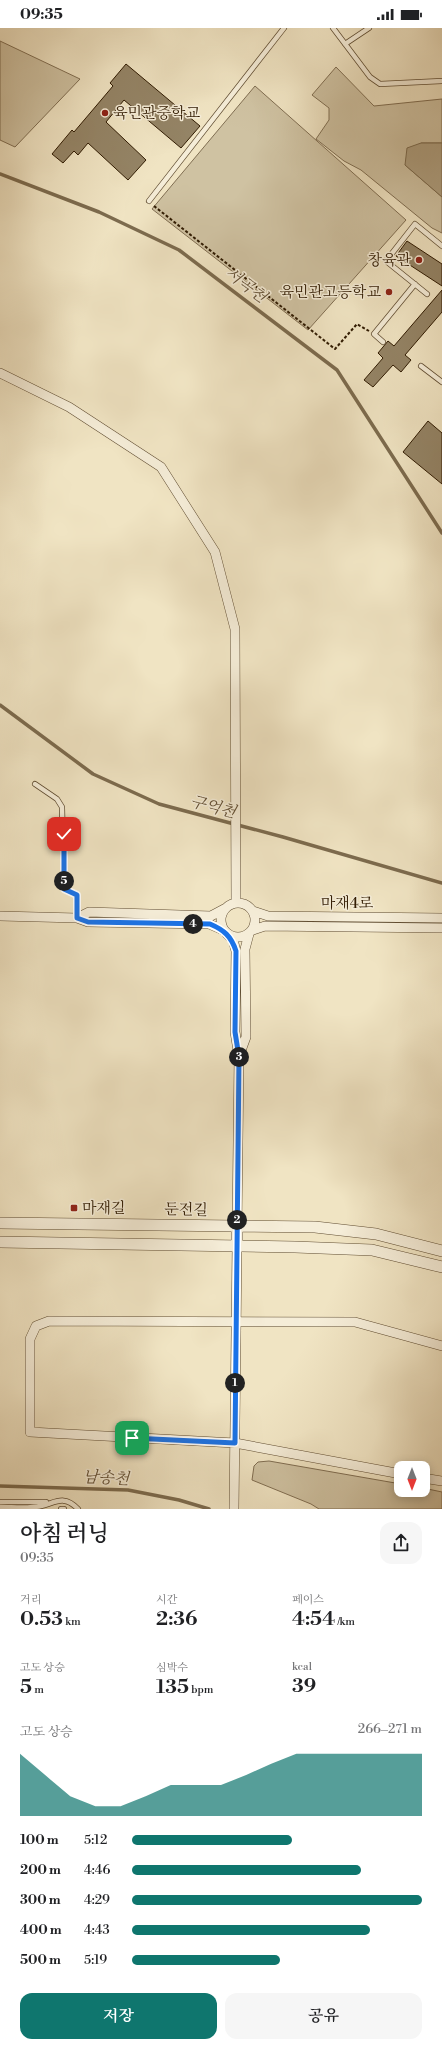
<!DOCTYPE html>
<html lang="ko">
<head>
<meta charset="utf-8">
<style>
	:root { --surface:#fff; --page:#f6f6f6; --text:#202124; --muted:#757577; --accent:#0f766e }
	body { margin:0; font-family:"Libre Bodoni","Noto Serif KR",serif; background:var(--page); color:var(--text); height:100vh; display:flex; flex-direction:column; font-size:15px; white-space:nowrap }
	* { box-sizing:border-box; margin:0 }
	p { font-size:13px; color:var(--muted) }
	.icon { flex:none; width:22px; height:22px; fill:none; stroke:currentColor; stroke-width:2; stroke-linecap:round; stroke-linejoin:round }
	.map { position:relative; height:1481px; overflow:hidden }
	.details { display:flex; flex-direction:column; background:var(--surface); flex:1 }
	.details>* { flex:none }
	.needle { width:26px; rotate:180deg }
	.fabs { position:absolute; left:394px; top:1433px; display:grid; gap:8px }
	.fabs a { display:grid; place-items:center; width:36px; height:36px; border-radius:8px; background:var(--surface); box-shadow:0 2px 10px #0003; font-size:20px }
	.pin { position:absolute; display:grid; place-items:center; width:34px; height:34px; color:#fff; margin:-17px; border-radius:8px; box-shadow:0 2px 6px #0006 }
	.km { position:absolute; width:20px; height:20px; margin:-10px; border-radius:50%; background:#222; color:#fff; font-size:11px; line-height:20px; text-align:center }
	.round { display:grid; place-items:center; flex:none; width:42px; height:42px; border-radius:12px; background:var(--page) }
	.overview { display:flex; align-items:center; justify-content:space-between; height:68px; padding:0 20px }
	h1 { font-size:22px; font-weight:600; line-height:30px }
	.metrics { display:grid; grid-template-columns:repeat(3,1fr); gap:6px; height:68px; padding:4px 20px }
	.metrics div { display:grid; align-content:center }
	.metrics b { font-size:20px; font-weight:600 }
	.metrics small { font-size:11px; font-weight:400 }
	.metrics p { font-size:11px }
	.chart { height:112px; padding:8px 20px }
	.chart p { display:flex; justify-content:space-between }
	.chart svg { width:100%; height:72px; margin-top:4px; fill:var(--accent); opacity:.7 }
	.button { display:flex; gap:8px; margin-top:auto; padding:8px 20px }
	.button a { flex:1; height:46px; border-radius:12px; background:var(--accent); color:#fff; font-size:16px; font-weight:600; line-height:46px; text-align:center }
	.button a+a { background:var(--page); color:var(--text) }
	ul { padding:0 20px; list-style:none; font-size:13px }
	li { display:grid; grid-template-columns:64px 48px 1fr; align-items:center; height:30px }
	li i { height:10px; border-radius:5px; background:var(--accent) }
	.status { display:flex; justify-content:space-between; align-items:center; height:28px; padding:0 20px; background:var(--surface); direction:ltr }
	.status svg { height:11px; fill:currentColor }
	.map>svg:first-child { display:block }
	.green { fill:#cfc2a2; stroke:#806e52 }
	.water { fill:#afa081; stroke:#7c6b4e }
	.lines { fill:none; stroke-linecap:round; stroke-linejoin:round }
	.stream { stroke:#7c6b4e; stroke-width:3.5 }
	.building { fill:#948466; stroke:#301b02 }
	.service-casing { stroke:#604d32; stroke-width:6 }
	.minor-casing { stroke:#604d32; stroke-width:10 }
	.tertiary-casing { stroke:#604d32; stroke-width:12 }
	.path { stroke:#301b02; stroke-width:2; stroke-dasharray:3 2; stroke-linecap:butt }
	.service { stroke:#f5edd8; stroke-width:4.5 }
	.minor { stroke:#f5edd8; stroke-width:9 }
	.tertiary { stroke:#f5edd8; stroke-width:11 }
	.route-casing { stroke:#fff; stroke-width:8 }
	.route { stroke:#1a73e8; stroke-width:5 }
	.poi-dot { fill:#8f2418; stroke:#f5edd8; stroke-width:1.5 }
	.labels { text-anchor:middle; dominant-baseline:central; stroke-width:3; stroke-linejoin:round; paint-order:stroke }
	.poi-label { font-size:15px; fill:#301b02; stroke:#f5edd8; text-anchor:start }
	.street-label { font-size:15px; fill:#301b02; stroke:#f5edd8 }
	.water-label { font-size:16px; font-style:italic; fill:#635035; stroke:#f5edd8 }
</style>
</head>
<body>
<div class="status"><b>09:35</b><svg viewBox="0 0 49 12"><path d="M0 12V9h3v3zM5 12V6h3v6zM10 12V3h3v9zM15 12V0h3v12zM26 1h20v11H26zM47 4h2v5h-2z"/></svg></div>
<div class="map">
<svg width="442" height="1481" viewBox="0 0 442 1481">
	<rect width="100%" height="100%" fill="#f0e4c3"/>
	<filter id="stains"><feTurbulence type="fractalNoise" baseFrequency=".005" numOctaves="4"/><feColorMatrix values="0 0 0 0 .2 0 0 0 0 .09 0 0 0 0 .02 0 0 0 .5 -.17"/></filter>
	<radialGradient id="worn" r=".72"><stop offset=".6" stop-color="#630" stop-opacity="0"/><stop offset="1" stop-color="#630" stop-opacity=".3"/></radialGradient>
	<path class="green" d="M 0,13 L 80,51 L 15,119 L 0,112 Z
		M 336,39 L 374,78 L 442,71 L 442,115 L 421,115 L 405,137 L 442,169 L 442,205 L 432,200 L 361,142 L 344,133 L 316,111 L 329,92 L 329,80 L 312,67 Z
		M 255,58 L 406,192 L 308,302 L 152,181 Z
		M 269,1433 L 401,1456 L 401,1462 L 423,1462 L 423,1460 L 442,1464 L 442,1481 L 319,1481 L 311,1476 L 252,1452 L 254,1438 L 258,1434 Z"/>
	<path class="water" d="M 421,115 L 442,115 L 442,169 L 405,137 L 407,120 Z"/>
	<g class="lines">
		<path class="stream" d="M 0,146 L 99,184 L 179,222 L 337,342 L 442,505
			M 0,677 L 93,746 L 159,776 L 283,809 L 442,855
			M 0,1458 L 128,1462 L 179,1472 L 209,1481"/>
	</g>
	<path class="building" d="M 126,36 L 200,98 L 181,120 L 124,72 L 106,94 L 146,132 L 128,152 L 88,115 L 78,127 L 74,123 L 63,135 L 52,126 L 72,102 L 74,104 L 113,58 L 110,55 Z
		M 407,213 L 442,236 L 442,258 L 396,228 Z
		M 442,262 L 442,284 L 405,327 L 411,332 L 401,344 L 393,337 L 373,359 L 364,352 L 383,330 L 378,325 L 388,313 L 394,318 Z
		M 428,393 L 442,405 L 442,456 L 403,424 Z"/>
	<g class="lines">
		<defs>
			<path id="service" d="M 333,0 L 370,49 L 380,56 L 442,53
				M 345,16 L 369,0
				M 149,173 L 284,0
				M 427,266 L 386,233 L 415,196 L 442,218
				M 383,314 L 374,306 L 415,256
				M 421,338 L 442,354
				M 35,756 L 57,771 L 62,779 L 64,861 L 77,867 L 77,890
				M 0,1474 L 46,1474
				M 0,1479 C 13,1479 28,1481 41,1478 C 55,1475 64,1466 78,1481
				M 61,1481 L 64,1481"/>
			<path id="minor" d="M 0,345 L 69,379 L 161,439 L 215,524 L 235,601 L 236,875
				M221 892a17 17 0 1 1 34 0a17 17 0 1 1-34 0Z
				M 253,883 L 268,888 L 442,890
				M 0,888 L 77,890 L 88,894 L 209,896 L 223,902
				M 77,890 L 89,884 L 211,888 L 226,880
				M 253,902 L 265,898 L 442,900
				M 227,906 L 233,912 L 236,923 L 235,1004 L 239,1029 L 237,1198
				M 239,1028 L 246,1009 L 245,921 L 249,906
				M 401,1446 L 235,1415 L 30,1404 L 30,1311 L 36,1298 L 49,1293 L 355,1294 L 442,1318
				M 423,1450 L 442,1453
				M 234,1481 L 237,1218"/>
			<path id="tertiary" d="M 0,1195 L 315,1199 L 376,1206 L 442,1223
				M 237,1198 L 237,1218
				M 0,1214 L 295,1219 L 372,1222 L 442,1239"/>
		</defs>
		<use href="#service" class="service-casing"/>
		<use href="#minor" class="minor-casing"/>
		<use href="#tertiary" class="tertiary-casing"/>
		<path class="path" d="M 154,178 L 335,321 L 357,296 L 369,303"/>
		<use href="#service" class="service"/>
		<use href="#minor" class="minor"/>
		<use href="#tertiary" class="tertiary"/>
	</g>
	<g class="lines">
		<defs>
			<path id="route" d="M 64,806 L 64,861 L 77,867 L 77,890 L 88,894 L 210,896 C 224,902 231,908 236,923 L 235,1004 L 239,1029 L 235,1415 L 132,1410"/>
		</defs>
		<use href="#route" class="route-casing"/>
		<use href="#route" class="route"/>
	</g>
	<g class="poi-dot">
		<circle cx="105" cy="85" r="4"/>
		<circle cx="419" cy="232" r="4"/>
		<circle cx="389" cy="264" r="4"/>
		<rect x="70" y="1176" width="8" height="8" rx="2"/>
	</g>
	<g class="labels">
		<g class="poi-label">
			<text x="113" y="85">육민관중학교</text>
			<text x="411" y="232" text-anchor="end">창육관</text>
			<text x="381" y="264" text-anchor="end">육민관고등학교</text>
			<text x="82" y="1180">마재길</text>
		</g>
		<g class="street-label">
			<text x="347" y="875">마재4로</text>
			<text transform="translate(186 1182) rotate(1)">둔전길</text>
		</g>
		<g class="water-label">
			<text transform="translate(246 257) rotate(37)">서곡천</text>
			<text transform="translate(213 779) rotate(15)">구억천</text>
			<text transform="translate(106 1450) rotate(3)">남송천</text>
		</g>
	</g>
	<rect width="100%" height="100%" filter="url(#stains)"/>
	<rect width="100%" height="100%" fill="url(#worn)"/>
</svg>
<div class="fabs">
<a><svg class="needle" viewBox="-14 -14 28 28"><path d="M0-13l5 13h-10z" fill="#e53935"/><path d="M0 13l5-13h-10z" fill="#757577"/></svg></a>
</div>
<div class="pin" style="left:132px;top:1410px;background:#1e9e55"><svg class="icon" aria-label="arrive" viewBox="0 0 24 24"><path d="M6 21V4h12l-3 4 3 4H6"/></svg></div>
<div class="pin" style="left:64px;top:806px;background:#d93025"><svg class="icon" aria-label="check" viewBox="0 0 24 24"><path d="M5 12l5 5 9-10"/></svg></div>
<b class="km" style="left:235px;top:1355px">1</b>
<b class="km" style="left:237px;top:1192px">2</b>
<b class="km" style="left:239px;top:1029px">3</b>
<b class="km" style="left:193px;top:896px">4</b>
<b class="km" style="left:64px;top:853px">5</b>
</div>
<section class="details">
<div class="overview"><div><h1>아침 러닝</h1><p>09:35</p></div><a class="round"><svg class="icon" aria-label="share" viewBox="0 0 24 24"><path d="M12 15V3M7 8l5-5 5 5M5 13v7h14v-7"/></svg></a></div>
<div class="metrics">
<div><p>거리</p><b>0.53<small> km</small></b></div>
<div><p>시간</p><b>2:36</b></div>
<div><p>페이스</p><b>4:54<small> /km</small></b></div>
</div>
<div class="metrics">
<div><p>고도 상승</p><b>5<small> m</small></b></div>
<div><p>심박수</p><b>135<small> bpm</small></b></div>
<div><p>kcal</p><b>39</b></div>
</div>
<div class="chart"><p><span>고도 상승</span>266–271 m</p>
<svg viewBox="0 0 160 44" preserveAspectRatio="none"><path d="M0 44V6L10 19L20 32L30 38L40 38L50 32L60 25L70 25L80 25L90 19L100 12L110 6L120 6L130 6L140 6L150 6L160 6V44z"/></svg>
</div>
<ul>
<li><b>100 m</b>5:12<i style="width:55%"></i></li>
<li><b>200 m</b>4:46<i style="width:79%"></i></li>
<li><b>300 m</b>4:29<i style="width:100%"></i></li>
<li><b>400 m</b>4:43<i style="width:82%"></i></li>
<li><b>500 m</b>5:19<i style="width:51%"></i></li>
</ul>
<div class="button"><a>저장</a><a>공유</a></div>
</section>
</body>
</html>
